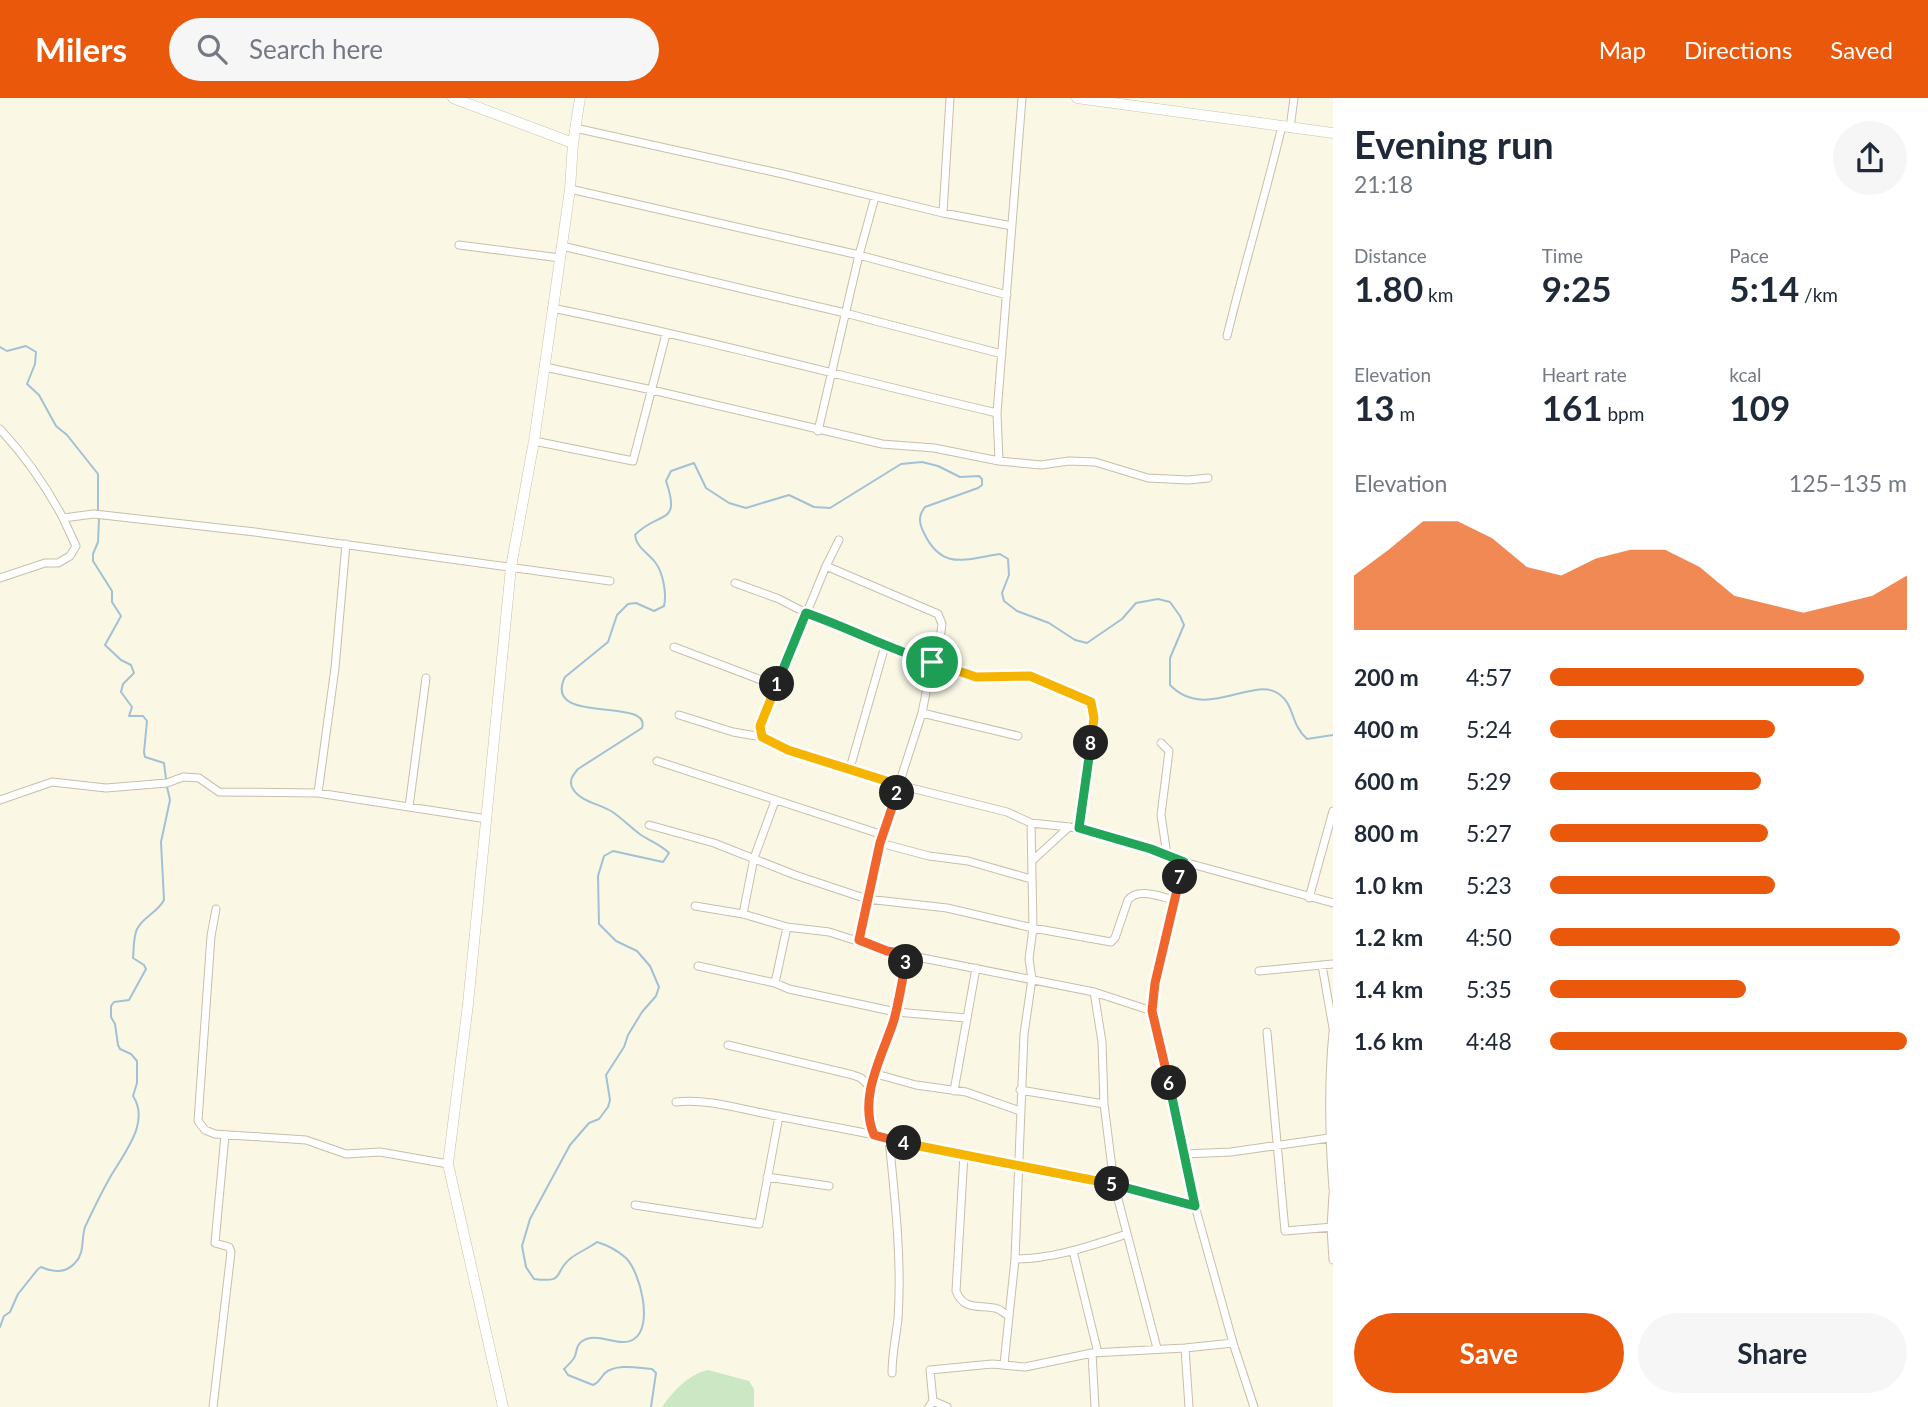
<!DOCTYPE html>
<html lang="en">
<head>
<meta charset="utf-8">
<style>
	:root { --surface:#fff; --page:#f6f6f7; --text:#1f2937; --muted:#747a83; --accent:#ea580c }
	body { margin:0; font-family:Lato,sans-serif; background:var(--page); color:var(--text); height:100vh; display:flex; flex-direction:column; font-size:26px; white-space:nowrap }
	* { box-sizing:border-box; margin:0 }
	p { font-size:23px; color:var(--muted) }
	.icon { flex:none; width:38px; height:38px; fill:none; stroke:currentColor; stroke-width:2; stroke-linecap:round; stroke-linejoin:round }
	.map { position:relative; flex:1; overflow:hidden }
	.side { display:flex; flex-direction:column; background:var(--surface); width:595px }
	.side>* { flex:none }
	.pin { position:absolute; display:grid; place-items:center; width:60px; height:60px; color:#fff; margin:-30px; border:4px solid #fff; border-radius:50%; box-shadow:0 2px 7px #0007 }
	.km { position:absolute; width:35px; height:35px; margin:-18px; border-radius:50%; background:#222; color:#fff; font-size:19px; line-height:35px; text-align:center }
	.round { display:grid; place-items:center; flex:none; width:74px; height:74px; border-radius:37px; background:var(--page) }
	.summary { display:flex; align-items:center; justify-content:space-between; height:119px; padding:0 21px }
	h1 { font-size:38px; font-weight:700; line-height:52px }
	.stats { display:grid; grid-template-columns:repeat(3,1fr); gap:10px; height:119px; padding:7px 21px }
	.stats div { display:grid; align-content:center }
	.stats b { font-size:35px; font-weight:700 }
	.stats small { font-size:19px; font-weight:400 }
	.stats p { font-size:19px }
	.chart { height:196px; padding:14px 21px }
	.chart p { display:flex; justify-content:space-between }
	.chart svg { width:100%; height:126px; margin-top:7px; fill:var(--accent); opacity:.7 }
	.button { display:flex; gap:14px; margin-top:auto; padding:14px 21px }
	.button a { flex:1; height:80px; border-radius:42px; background:var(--accent); color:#fff; font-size:28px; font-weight:700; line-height:80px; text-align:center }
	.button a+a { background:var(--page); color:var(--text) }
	ul { padding:0 21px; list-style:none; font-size:23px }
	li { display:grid; grid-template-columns:112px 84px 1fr; align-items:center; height:52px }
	li i { height:18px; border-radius:9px; background:var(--accent) }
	header { display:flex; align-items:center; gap:42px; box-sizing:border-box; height:98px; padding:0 35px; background:var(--accent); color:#fff }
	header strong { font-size:33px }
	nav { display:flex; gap:38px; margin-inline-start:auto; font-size:24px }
	.search { width:490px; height:63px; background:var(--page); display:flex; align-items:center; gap:18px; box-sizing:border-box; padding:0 24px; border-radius:38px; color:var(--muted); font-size:26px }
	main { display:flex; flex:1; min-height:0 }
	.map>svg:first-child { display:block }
	.green { fill:#cbe7c4 }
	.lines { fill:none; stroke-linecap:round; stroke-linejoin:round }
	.stream { stroke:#a2c1d4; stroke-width:2 }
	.street-casing { stroke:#c9beaa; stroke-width:9 }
	.secondary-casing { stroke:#ccc0a8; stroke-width:11 }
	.street { stroke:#fff; stroke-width:7 }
	.secondary { stroke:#fff; stroke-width:10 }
	.split-1-casing { stroke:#fff; stroke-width:14 }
	.split-2-casing { stroke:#fff; stroke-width:14 }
	.split-3-casing { stroke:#fff; stroke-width:14 }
	.split-4-casing { stroke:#fff; stroke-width:14 }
	.split-5-casing { stroke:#fff; stroke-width:14 }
	.split-6-casing { stroke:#fff; stroke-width:14 }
	.split-7-casing { stroke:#fff; stroke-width:14 }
	.split-8-casing { stroke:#fff; stroke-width:14 }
	.split-9-casing { stroke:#fff; stroke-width:14 }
	.split-1 { stroke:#22a559; stroke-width:9 }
	.split-2 { stroke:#f5b400; stroke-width:9 }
	.split-3 { stroke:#f0652b; stroke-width:9 }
	.split-4 { stroke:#f0652b; stroke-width:9 }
	.split-5 { stroke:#f5b400; stroke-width:9 }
	.split-6 { stroke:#22a559; stroke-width:9 }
	.split-7 { stroke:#f0652b; stroke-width:9 }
	.split-8 { stroke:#22a559; stroke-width:9 }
	.split-9 { stroke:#f5b400; stroke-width:9 }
</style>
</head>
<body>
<header>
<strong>Milers</strong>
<div class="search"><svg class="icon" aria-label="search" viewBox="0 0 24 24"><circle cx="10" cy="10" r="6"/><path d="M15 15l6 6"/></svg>Search here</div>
<nav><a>Map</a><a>Directions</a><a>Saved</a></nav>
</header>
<main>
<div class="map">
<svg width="1333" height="1309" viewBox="0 0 1333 1309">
	<rect width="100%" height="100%" fill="#fbf7e5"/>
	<path class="green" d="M 708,1272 L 749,1283 L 754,1291 L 754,1309 L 662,1309 C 673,1293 689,1276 708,1272 Z"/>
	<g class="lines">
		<path class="stream" d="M 0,249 L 7,253 L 26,248 L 36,254 L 35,266 L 27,286 L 39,297 L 56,328 L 67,337 L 98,376 L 98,415
			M 99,421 L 98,444 L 93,456 L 93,463 L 112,493 L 112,504 L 121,518 L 105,547 L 121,562 L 131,567 L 134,575 L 123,586 L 121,594 L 132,609 L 129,618 L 143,618 L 147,623 L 144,654 L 145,659 L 164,665 L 166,681
			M 0,1229 L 4,1218 L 10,1214 L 18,1196 L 38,1171 L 41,1169 C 53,1174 65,1176 75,1165 C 85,1155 81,1141 85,1129 C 93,1112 102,1093 112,1076 C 120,1063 134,1043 137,1029 C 140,1018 139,1007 133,998 L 137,985 L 137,963 L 131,956 L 120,951 L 118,947 L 115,926 L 111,919 L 111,908 L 114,904 L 129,902 L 146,871 L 144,867 L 133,860 C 134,851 133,840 137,831 C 143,819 158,814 164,802 L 161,744 L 170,702 L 167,689
			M 651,1309 L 656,1275 L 652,1271 C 639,1270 616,1265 605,1275 C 600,1280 600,1284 593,1287 L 568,1277 L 564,1271 C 568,1267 573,1263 575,1258 C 577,1253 576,1248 581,1244 C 597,1232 619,1251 634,1241 C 654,1228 640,1174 626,1160 C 618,1153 607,1147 597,1144 C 589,1150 579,1154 571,1160 C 552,1175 567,1185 534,1181 L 526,1169 L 522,1148 L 530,1121 L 570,1047 L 589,1025 L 599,1021 L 608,1009 L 610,1002 L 606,977 L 624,949 L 628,937 L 642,914 L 656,898 L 659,889 L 650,868 L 637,853 L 616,843 L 599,826 L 598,778 L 604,758 L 613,753 L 663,764 L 669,755 C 661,747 652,744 641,737 C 631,730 622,720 611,713 C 599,706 580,703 573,691 C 568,683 573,677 578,671 L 642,630 C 652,598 541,628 565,579 L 608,544 L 617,517 L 628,506 L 636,505 L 654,513 L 664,508 C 667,496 663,474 655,464 C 648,455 636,449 635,437 C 658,412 682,429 666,383 L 671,373 L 694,365 L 706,390 L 729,405 L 746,410 L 789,397 L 814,409 L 830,410 L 901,366 L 922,364 L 938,368 L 960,379 L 979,378 L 982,381 L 982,387 L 978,390 L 925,409 C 918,418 919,425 924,435 C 942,473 965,461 1000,456 L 1008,461 L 1009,477 L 1002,495 L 1004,503 L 1017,513 L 1049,525 L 1075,542 L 1087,545 L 1122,521 L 1136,505 L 1158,501 L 1170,504 L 1180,518 L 1184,527 L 1170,560 L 1170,587 C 1206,624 1253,577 1279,596 C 1295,607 1290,626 1307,641 L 1333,637"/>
		<defs>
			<path id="street" d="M 575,30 L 783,76 L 943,115 L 1012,128
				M 1290,30 L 1294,0
				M 570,91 L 859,157 L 1007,197
				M 943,115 L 950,0
				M 459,147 L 560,160
				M 562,148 L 845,215 L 1002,256
				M 552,210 C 701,240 848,280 997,315
				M 1227,238 C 1244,168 1265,99 1282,28
				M 545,269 L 652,292 L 882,346 L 934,350 L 999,363 L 1041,367 L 1069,363 L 1095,364 L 1148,380 L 1188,382 L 1208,380
				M 0,331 C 25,358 46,388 63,420
				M 818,333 L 859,157 L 875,99
				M 534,343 L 633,363 L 666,236
				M 999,363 L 997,315 L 1022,0
				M 826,468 L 839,442
				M 0,480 L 45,465 L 58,465 L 70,458 L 76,448 L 63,420 L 94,416 L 255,434 L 610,483
				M 735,485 L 779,501 L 806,515 L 857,533 L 885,548 L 911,558 L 976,579 L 1030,578 L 1091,604 L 1094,620 L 1079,730
				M 674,549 L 777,588
				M 922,615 L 1018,638
				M 679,617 L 733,634 L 762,639 L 788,652 L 899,687 L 1007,714 L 1031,725 L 1079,730 L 1151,751 L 1184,764 L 1333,805
				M 762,639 L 760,628 L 826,468 L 938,516 L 942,526 L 941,534 L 932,564 L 922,615 L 880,745 L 859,842
				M 1161,645 L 1169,653 L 1161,717 L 1167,757
				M 657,663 L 883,737
				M 850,670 L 885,548
				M 318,695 L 335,570 L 346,446
				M 0,702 L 52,684 L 106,690 L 167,685 L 183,679 L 199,680 L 219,694 L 318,695 L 487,721
				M 409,709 L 426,580
				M 649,727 L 714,745 L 795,777 L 867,801 L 947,810 L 1033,830 L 1111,844 L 1115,840 L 1128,802 C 1138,789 1161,799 1175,802
				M 880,745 L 929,758 L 968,763 L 1031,781
				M 1033,762 L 1069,729
				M 1184,764 L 1155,885 L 1152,913 L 1195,1108 L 1233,1245 L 1254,1309
				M 1309,800 L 1333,713
				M 695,808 L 743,816 L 787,829 L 829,834 L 892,854 L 1094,894 L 1152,913
				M 216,811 L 211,838 L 198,1023 L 205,1032 L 215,1036 L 306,1042 L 346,1056 L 380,1054 L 448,1066
				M 743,816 L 754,760 L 775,703
				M 1322,867 L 1333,930
				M 698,868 L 775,885 L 789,891 L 896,914 L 966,920
				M 1259,873 L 1333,866
				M 775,885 L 787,829
				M 1094,894 L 1102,944 L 1104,1006 L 1114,1086 L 1157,1250
				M 1267,934 L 1285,1133 L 1333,1129
				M 1333,934 C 1328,986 1329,1038 1333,1091
				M 728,947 L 853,977 L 861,980 L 870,989
				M 876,976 L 916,987 L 966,994 L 1020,1013
				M 1020,992 L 1104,1006
				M 954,993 L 976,870
				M 676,1004 C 707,1001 733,1009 762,1015 C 799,1023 837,1029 874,1037 L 889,1042 L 1114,1086 L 1195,1108
				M 874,1037 C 858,998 883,958 894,921 C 900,900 904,878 908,856
				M 889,1042 C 895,1101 902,1162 898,1221 C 896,1239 892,1256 892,1275
				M 1184,1056 L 1231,1054 L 1329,1040
				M 964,1057 L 956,1193 C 964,1214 981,1206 998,1211 C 1002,1213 1005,1216 1009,1218
				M 767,1079 L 829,1088
				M 1333,1096 L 1331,1130 L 1333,1162
				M 635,1107 L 759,1126 L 779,1018
				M 1073,1153 L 1098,1255
				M 1015,1161 C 1054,1161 1090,1148 1127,1136
				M 1185,1250 L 1189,1309
				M 1092,1255 L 1095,1309
				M 1004,1266 L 1015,1161 L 1024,936 L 1032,881 L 1029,861 L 1033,830 L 1031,725
				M 933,1303 L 947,1309
				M 213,1309 L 231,1154 L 229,1149 L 215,1145 L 225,1037
				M 929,1309 L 933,1303 L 930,1272 L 992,1266 L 1025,1269 L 1092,1255 L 1185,1250 L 1233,1245"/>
			<path id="secondary" d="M 453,0 L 573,45
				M 1077,0 L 1333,35
				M 503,1309 L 448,1066 L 468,906 L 511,469 L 534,343 L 570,91 L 573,45 L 580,0"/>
		</defs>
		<use href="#street" class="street-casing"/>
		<use href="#secondary" class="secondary-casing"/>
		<use href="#street" class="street"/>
		<use href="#secondary" class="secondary"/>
	</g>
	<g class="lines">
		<defs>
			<path id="split-1" d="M 777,586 L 806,515 C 849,530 889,551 932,564"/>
			<path id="split-2" d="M 777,586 L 760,628 L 762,639 L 788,652 L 899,687 L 897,695"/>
			<path id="split-3" d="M 897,695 L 880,745 L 859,842 L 887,853 L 908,856 L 906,864"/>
			<path id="split-4" d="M 904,1045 L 874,1037 C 858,999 882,959 894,922 C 899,903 902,883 906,864"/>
			<path id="split-5" d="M 904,1045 L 1112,1086"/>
			<path id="split-6" d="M 1112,1086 L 1195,1108 L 1169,985"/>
			<path id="split-7" d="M 1169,985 L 1152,913 L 1155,885 L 1180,779"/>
			<path id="split-8" d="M 1091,645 L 1079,730 L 1151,751 L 1184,764 L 1180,779"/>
			<path id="split-9" d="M 932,564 L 976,579 L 1030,578 L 1091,604 L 1094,620 L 1091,645"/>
		</defs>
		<use href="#split-1" class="split-1-casing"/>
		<use href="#split-2" class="split-2-casing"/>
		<use href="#split-3" class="split-3-casing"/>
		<use href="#split-4" class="split-4-casing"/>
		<use href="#split-5" class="split-5-casing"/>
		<use href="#split-6" class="split-6-casing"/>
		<use href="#split-7" class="split-7-casing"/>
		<use href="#split-8" class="split-8-casing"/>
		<use href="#split-9" class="split-9-casing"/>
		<use href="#split-1" class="split-1"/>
		<use href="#split-2" class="split-2"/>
		<use href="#split-3" class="split-3"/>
		<use href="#split-4" class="split-4"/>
		<use href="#split-5" class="split-5"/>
		<use href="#split-6" class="split-6"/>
		<use href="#split-7" class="split-7"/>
		<use href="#split-8" class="split-8"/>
		<use href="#split-9" class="split-9"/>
	</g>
</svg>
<div class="pin" style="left:932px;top:564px;background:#1e9e55"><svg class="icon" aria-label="arrive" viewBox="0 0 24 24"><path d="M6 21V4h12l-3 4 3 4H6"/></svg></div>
<b class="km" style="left:777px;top:586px">1</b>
<b class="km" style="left:897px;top:695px">2</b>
<b class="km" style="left:906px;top:864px">3</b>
<b class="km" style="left:904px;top:1045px">4</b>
<b class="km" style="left:1112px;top:1086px">5</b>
<b class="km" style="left:1169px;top:985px">6</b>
<b class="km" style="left:1180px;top:779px">7</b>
<b class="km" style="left:1091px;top:645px">8</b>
</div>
<section class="side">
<div class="summary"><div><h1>Evening run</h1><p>21:18</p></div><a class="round"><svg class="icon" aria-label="share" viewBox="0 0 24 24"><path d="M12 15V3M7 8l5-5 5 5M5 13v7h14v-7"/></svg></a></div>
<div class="stats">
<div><p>Distance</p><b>1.80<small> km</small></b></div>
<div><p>Time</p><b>9:25</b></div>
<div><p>Pace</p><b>5:14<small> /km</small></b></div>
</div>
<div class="stats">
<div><p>Elevation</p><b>13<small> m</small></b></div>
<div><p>Heart rate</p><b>161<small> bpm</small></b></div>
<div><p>kcal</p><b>109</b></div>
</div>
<div class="chart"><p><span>Elevation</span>125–135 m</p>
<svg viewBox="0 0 160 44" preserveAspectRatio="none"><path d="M0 44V25L10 16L20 6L30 6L40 12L50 22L60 25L70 19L80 16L90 16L100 22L110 32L120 35L130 38L140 35L150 32L160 25V44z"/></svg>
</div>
<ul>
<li><b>200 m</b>4:57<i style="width:88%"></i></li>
<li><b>400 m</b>5:24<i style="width:63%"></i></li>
<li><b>600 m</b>5:29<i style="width:59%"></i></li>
<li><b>800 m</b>5:27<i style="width:61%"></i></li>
<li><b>1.0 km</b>5:23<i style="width:63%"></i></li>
<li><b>1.2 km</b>4:50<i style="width:98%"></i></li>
<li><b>1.4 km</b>5:35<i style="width:55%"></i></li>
<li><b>1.6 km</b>4:48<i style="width:100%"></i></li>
</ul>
<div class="button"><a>Save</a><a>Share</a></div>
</section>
</main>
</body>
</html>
